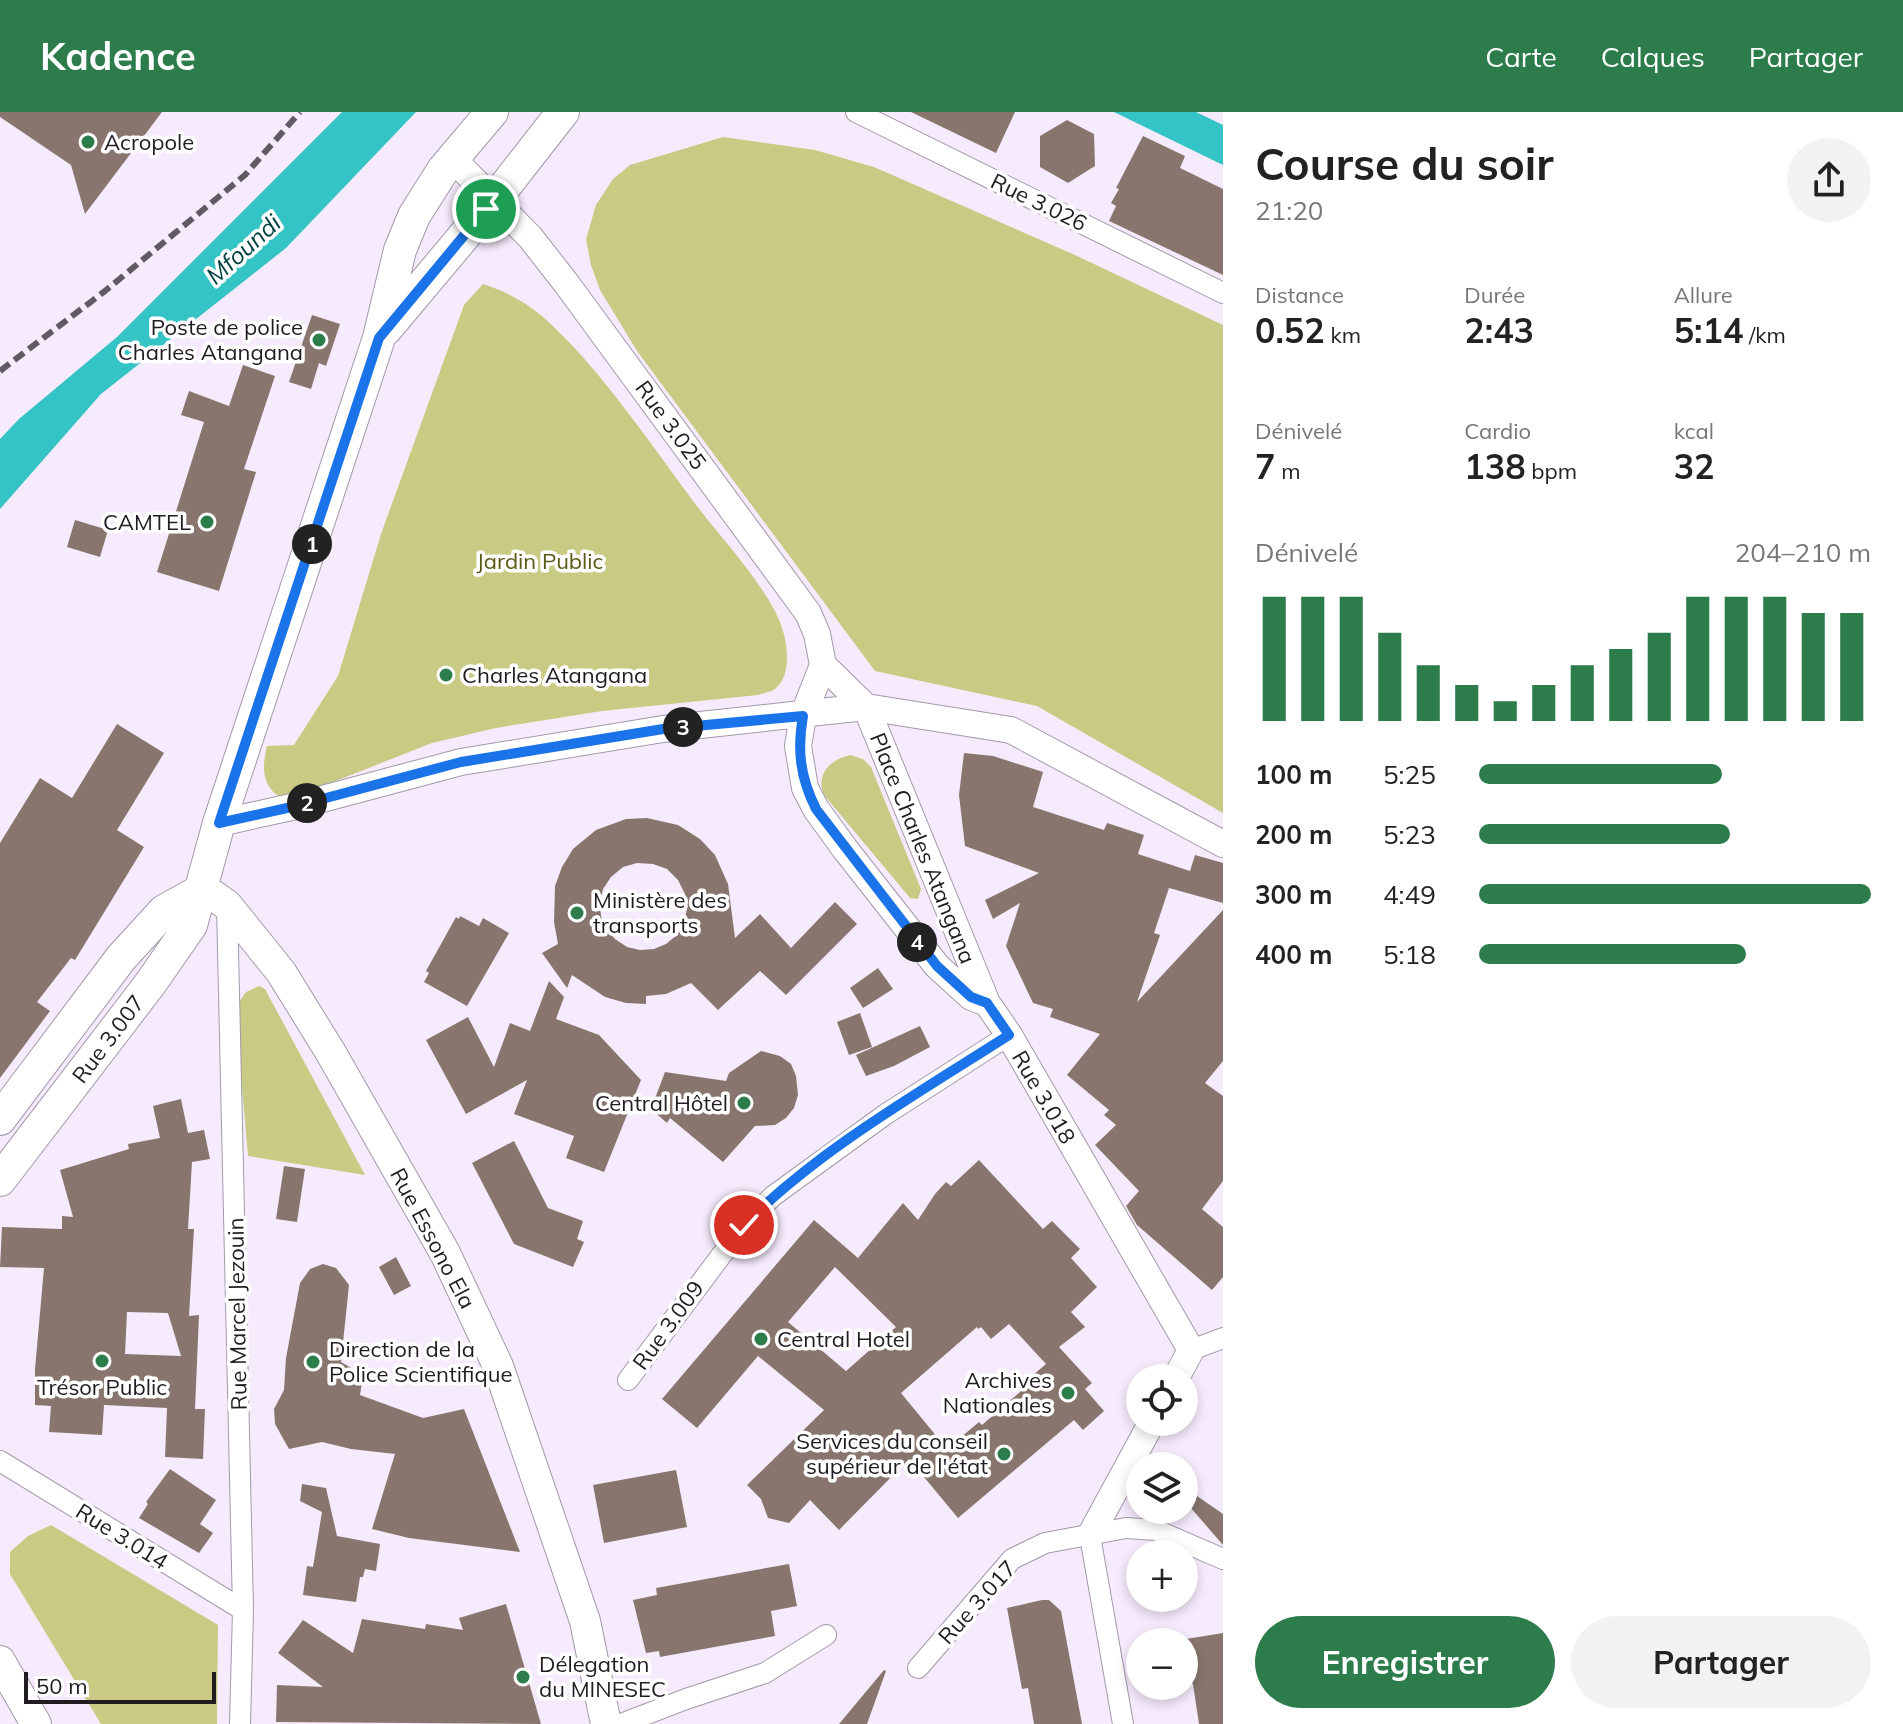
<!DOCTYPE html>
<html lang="fr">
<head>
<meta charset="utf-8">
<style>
	:root { --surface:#fff; --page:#f2f2f2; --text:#222; --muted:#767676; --accent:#2d7c4c }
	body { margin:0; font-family:Mulish,sans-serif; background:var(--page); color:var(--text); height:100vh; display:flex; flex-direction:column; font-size:30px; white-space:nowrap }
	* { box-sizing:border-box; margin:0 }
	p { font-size:26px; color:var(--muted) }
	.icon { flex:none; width:44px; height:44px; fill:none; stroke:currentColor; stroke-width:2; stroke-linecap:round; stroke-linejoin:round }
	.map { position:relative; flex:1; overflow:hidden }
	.details { display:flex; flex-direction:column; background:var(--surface); width:680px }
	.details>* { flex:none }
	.buttons { position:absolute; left:1126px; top:1252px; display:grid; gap:16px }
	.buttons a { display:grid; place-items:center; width:72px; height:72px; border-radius:50%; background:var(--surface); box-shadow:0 4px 12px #0003; font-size:40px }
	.scale { position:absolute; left:24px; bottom:20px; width:192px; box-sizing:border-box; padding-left:8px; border:4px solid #201c22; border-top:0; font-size:22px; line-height:28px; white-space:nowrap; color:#201c22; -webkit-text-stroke:6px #fff; paint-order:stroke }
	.pin { position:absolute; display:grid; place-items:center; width:68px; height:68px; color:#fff; margin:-34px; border:4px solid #fff; border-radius:50%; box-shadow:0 2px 8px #0007 }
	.km { position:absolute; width:40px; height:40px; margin:-20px; border-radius:50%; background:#222; color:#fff; font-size:22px; line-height:40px; text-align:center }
	.round { display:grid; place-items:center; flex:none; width:84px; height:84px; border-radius:42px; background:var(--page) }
	.summary { display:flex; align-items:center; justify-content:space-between; height:136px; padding:0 32px }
	h1 { font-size:44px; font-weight:700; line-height:60px }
	.stats { display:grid; grid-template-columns:repeat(3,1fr); gap:12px; height:136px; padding:8px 32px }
	.stats div { display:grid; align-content:center }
	.stats b { font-size:34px; font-weight:700 }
	.stats small { font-size:22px; font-weight:400 }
	.stats p { font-size:22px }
	.chart { height:224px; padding:16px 32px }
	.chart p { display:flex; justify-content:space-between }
	.chart svg { width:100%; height:144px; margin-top:8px; stroke:var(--accent); stroke-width:6 }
	.action { display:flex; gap:16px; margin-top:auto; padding:16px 32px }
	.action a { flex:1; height:92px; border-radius:48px; background:var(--accent); color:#fff; font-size:32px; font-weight:700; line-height:92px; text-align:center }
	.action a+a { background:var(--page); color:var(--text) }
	ul { padding:0 32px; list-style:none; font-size:26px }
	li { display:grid; grid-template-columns:128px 96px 1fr; align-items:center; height:60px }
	li i { height:20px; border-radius:10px; background:var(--accent) }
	header { display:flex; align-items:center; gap:48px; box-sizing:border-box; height:112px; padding:0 40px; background:var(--accent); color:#fff }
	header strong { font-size:38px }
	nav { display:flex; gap:44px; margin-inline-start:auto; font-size:28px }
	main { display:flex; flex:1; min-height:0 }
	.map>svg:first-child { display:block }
	.green { fill:#c9cb84 }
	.water { fill:#35c4c6 }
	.building { fill:#88766e; fill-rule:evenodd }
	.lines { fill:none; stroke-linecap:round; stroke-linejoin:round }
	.minor-casing { stroke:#a299a9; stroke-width:22 }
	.tertiary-casing { stroke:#a299a9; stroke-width:28 }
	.secondary-casing { stroke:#a299a9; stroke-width:32 }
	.primary-casing { stroke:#a299a9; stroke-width:34 }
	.minor { stroke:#fff; stroke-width:20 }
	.tertiary { stroke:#fff; stroke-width:26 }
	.secondary { stroke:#fff; stroke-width:30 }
	.primary { stroke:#fff; stroke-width:32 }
	.rail { stroke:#605a63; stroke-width:6; stroke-dasharray:12 6; stroke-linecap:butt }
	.route-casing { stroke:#fff; stroke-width:16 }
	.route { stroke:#1a73e8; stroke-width:10 }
	.poi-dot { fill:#2d7c4c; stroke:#fff; stroke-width:3 }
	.labels { text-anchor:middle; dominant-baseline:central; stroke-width:7; stroke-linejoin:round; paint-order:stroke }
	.poi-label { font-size:22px; fill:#201c22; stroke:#fff; text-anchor:start }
	.street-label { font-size:22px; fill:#201c22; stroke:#fff }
	.park-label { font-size:22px; fill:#595a15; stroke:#fff }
	.water-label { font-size:24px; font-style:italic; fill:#004142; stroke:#fff }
</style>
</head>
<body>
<header>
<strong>Kadence</strong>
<nav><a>Carte</a><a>Calques</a><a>Partager</a></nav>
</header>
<main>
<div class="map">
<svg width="1223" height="1612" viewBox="0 0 1223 1612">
	<rect width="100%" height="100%" fill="#f6ebfd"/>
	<path class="green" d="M 723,25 L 815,38 L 874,55 L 1075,143 L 1223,213 L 1223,701 L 1037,594 L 875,559 L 637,239 L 600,178 L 591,153 L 586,127 L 596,93 L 613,67 L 630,53 Z
		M 483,172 C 505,179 524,189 542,204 C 600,255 653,336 700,398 C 724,429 773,482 783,519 C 788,535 791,565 775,577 C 771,580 763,581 758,583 L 602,599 L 496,616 L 432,631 L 323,674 L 281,686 C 261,673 262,655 267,634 L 294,633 L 338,564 L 381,422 L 464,193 Z
		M 850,643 L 863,647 L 871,655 L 921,777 L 918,787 L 910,786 L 824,683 C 815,662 831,647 850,643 Z
		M 259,874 L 265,877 L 365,1063 L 248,1044 L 239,941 L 237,893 L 246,880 Z
		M 51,1413 L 218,1513 L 217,1612 L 101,1612 L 10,1462 L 10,1440 L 28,1424 Z"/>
	<path class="water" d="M 342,0 L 416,0 L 286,136 L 101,282 L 0,397 L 0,327 L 19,307 L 117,225 Z
		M 1114,0 L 1196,0 L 1223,13 L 1223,53 Z"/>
	<path class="building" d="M 0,0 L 162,0 L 85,102 L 71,53 L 0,5 Z
		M 911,0 L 1015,0 L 996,41 Z
		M 1067,8 L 1094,22 L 1095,54 L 1068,71 L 1040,55 L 1040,24 Z
		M 1143,24 L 1185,44 L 1180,56 L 1223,77 L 1223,163 L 1109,109 L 1116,94 L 1111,91 L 1119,77 L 1116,76 Z
		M 312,203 L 340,212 L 326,254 L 319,251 L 311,277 L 289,270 Z
		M 243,253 L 275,264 L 244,357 L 256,360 L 219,479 L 157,460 L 204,310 L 181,303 L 189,279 L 229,294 Z
		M 75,408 L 108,418 L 100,445 L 67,435 Z
		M 117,612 L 164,641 L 117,718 L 144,735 L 75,848 L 71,846 L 37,890 L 50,899 L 0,966 L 0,731 L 40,666 L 72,686 Z
		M 964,641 L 993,644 L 1043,660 L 1033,695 L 1104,718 L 1107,711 L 1144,723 L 1138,742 L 1190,759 L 1195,743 L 1223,751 L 1223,791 L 1169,776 L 1154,821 L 1160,823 L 1137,890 L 1223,798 L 1223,949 L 1205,971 L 1223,984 L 1223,1069 L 1202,1097 L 1223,1115 L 1223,1165 L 1212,1178 L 1137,1113 L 1126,1094 L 1139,1079 L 1095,1033 L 1116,1013 L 1104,1003 L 1109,998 L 1067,963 L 1100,922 L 1050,905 L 1053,897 L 1033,891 L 1006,834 L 1020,791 L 993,807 L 985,788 L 1039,761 L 965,734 L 959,683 Z
		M 647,706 L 678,713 L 700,727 L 715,743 L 728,772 L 735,826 L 760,802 L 791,836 L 835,790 L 857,812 L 786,883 L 760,859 L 718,898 L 691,871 L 666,882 L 646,884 L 646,892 L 626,891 L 605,885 L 572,863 L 567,876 L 542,841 L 558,832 L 554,810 L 555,774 L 562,755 L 573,737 L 596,718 L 626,707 ZM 637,751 L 653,752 L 667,757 L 678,768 L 685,782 L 687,797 L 684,811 L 677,823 L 666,832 L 654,837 L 640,838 L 627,835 L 615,827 L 606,817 L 601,804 L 600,791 L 603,777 L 611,765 L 623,755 Z
		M 460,804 L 479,814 L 483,806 L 509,821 L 467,894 L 424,870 L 429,861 L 426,859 L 456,805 L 459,807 Z
		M 878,856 L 893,877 L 863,896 L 850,876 Z
		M 549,869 L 564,885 L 556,907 L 599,923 L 641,968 L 604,1060 L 566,1046 L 574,1024 L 514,1002 L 527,968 L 466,1002 L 426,928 L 468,905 L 494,955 L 510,911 L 530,919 Z
		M 860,901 L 872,935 L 849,943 L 837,910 Z
		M 920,914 L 930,935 L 894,954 L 866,964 L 856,943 Z
		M 761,939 L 780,944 L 791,952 L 796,964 L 798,983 L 794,996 L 786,1006 L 775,1013 L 755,1014 L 723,1050 L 670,1006 L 667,1011 L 651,997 L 665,960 L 726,969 L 729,961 Z
		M 181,987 L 188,1021 L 204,1018 L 210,1047 L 192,1050 L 188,1117 L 194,1117 L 189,1204 L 199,1203 L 195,1297 L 205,1297 L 203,1347 L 165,1345 L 167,1296 L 104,1293 L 102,1323 L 49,1320 L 51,1294 L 35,1293 L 35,1257 L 44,1156 L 0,1155 L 2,1115 L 62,1117 L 62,1104 L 73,1105 L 60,1058 L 129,1037 L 128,1032 L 160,1026 L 153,994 ZM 127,1200 L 168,1201 L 181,1244 L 125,1242 Z
		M 514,1029 L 548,1096 L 583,1109 L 577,1127 L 584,1130 L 573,1155 L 514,1132 L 472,1051 Z
		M 979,1048 L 1043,1117 L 1052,1109 L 1080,1137 L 1071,1146 L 1097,1175 L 1071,1200 L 1085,1215 L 1059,1235 L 1092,1271 L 1085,1277 L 1104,1299 L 1083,1318 L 1074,1308 L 958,1406 L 909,1347 L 839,1418 L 810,1388 L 789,1411 L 768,1406 L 761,1387 L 747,1373 L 824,1298 L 758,1244 L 697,1316 L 662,1287 L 814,1108 L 858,1146 L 903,1091 L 918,1108 L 935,1082 L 946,1070 L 951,1074 ZM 835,1155 L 896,1215 L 846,1259 L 788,1210 ZM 1009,1212 L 1046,1252 L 1033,1263 L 1036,1266 L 982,1313 L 979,1310 L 947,1337 L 901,1281 L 977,1215 L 978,1217 L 981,1215 L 991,1227 Z
		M 284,1054 L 305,1057 L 297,1110 L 276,1107 Z
		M 396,1145 L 411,1174 L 394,1183 L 379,1155 Z
		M 323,1152 L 336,1156 L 349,1173 L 341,1250 L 358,1260 L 362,1270 L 360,1283 L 423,1306 L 464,1297 L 520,1440 L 409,1426 L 372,1417 L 395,1342 L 351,1337 L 322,1330 L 289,1337 L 275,1312 L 274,1297 L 284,1278 L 286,1246 L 300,1171 L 310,1157 Z
		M 170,1357 L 216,1388 L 200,1412 L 213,1421 L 199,1441 L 139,1406 L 148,1392 L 146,1390 Z
		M 676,1358 L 687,1415 L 604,1431 L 593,1373 Z
		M 302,1372 L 326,1376 L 337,1424 L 380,1432 L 376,1459 L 365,1457 L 363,1465 L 360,1465 L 356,1490 L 303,1483 L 307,1454 L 313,1455 L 322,1400 L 300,1389 Z
		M 1184,1375 L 1223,1402 L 1223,1433 L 1184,1388 Z
		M 789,1452 L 797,1494 L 771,1499 L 775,1524 L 660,1545 L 659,1539 L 646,1541 L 633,1488 L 657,1483 L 656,1476 Z
		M 1042,1488 L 1049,1488 L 1061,1499 L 1082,1612 L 1034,1612 L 1028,1576 L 1022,1577 L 1007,1496 Z
		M 506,1492 L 541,1612 L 276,1610 L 277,1573 L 323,1575 L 278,1541 L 303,1508 L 353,1541 L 362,1507 L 425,1517 L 426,1512 L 463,1518 L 459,1506 Z
		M 1223,1521 L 1223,1612 L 1199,1612 L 1193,1572 L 1190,1572 L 1186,1527 Z
		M 884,1558 L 886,1559 L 867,1612 L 839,1612 Z"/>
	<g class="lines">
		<defs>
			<path id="minor" d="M 856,0 L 1223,181
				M 227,793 L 243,1498 L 240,1612
				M 1191,1238 L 1223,1226
				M 628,1268 L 744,1113 L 773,1084 L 886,1002 L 1009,923
				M 0,1349 L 243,1498
				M 1090,1424 L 1123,1612
				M 918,1556 L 1012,1447 L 1045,1431 L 1126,1416 L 1156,1418 L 1223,1447
				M 621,1612 L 686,1587 L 765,1561 L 826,1523"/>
			<path id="tertiary" d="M 452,46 L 530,125 L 566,171 L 808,501 L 817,522 L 823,553 L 866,595 L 987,891 L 1009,923 L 1191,1238 L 1176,1266
				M 823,553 L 803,604 L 798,634 L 805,676 L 816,697 L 845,737 L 937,854 L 971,885 L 987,891
				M 219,711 L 296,694 L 461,650 L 663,617 L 866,595 L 1011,618 L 1223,732
				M 1090,1424 L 1152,1310"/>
			<path id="secondary" d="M 200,779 L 213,783 L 227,793 L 281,860 L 331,941 L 445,1141 L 498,1254 L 585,1509 L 606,1612
				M 0,1549 L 36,1612"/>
			<path id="primary" d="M 386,217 L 495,87 L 563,0
				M 0,1007 L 121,846 L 164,799 L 200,779
				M 0,1068 L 150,872 L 191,813 L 219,711 L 379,226 L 400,138 L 414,104 L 443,58 L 492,0"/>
		</defs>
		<use href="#minor" class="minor-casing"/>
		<use href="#tertiary" class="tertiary-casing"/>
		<use href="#secondary" class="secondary-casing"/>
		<use href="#primary" class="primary-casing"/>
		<use href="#minor" class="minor"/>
		<use href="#tertiary" class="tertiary"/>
		<use href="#secondary" class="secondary"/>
		<use href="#primary" class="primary"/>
		<path class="rail" d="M 0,259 L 105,179 L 245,63 L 300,0"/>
	</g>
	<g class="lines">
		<defs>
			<path id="route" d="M 486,97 L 379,226 L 219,711 L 296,694 L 461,650 L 663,617 L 803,604 C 797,638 800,665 816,697 L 937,854 L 971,885 L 987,891 L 1009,923 C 920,980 818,1038 744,1113"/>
		</defs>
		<use href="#route" class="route-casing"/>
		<use href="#route" class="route"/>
	</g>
	<g class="poi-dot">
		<circle cx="88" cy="30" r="8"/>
		<circle cx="319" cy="228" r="8"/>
		<circle cx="207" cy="410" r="8"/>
		<circle cx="446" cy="563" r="8"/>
		<circle cx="577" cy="801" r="8"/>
		<circle cx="744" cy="991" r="8"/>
		<circle cx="761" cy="1227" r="8"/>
		<circle cx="102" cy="1249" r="8"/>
		<circle cx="313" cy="1250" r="8"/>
		<circle cx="1068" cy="1281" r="8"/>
		<circle cx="1004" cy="1342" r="8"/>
		<circle cx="523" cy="1565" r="8"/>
	</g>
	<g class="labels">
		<g class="poi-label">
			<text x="104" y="30">Acropole</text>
			<text x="303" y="215" text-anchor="end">Poste de police<tspan x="303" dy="25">Charles Atangana</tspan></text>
			<text x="191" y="410" text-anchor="end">CAMTEL</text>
			<text x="462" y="563">Charles Atangana</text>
			<text x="593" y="788">Ministère des<tspan x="593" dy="25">transports</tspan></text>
			<text x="728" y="991" text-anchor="end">Central Hôtel</text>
			<text x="777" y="1227">Central Hotel</text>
			<text x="329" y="1237">Direction de la<tspan x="329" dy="25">Police Scientifique</tspan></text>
			<text x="1052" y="1268" text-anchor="end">Archives<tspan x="1052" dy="25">Nationales</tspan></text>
			<text x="102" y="1275" text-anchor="middle">Trésor Public</text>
			<text x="988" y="1329" text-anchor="end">Services du conseil<tspan x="988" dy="25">supérieur de l'état</tspan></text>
			<text x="539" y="1552">Délegation<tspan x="539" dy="25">du MINESEC</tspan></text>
		</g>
		<g class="street-label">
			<text transform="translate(1039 90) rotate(26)">Rue 3.026</text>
			<text transform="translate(671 313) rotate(54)">Rue 3.025</text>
			<text transform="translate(923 736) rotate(68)">Place Charles Atangana</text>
			<text transform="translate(108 927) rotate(-53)">Rue 3.007</text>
			<text transform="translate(1044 985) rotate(60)">Rue 3.018</text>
			<text transform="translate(433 1126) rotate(62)">Rue Essono Ela</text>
			<text transform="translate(237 1202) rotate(-91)">Rue Marcel Jezouin</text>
			<text transform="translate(668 1213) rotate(-54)">Rue 3.009</text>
			<text transform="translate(122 1424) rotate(32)">Rue 3.014</text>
			<text transform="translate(977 1490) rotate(-48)">Rue 3.017</text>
		</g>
		<g class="park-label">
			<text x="540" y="449">Jardin Public</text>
		</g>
		<g class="water-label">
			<text transform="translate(243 137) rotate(-42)">Mfoundi</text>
		</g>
	</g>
</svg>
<div class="buttons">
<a><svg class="icon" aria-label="locate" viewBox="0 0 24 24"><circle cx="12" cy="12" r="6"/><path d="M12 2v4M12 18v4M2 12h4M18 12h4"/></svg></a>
<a><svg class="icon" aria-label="layers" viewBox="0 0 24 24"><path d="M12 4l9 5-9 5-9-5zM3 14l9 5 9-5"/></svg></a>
<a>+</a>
<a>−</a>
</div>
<div class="scale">50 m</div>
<div class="pin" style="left:486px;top:97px;background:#1e9e55"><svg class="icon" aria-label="arrive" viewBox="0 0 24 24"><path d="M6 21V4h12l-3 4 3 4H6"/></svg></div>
<div class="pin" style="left:744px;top:1113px;background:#d93025"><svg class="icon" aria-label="check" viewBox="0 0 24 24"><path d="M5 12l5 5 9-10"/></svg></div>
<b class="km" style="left:312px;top:432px">1</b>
<b class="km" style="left:307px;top:691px">2</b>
<b class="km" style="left:683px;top:615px">3</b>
<b class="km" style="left:917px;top:830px">4</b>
</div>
<section class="details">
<div class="summary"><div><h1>Course du soir</h1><p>21:20</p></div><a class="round"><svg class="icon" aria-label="share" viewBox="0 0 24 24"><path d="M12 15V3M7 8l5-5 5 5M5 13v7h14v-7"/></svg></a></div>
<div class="stats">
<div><p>Distance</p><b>0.52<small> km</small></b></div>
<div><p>Durée</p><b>2:43</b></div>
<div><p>Allure</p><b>5:14<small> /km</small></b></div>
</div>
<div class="stats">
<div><p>Dénivelé</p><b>7<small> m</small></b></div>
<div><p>Cardio</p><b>138<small> bpm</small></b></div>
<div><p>kcal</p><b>32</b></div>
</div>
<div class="chart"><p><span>Dénivelé</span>204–210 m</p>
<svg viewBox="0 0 160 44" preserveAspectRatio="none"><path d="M5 44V6M15 44V6M25 44V6M35 44V17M45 44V27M55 44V33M65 44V38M75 44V33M85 44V27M95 44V22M105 44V17M115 44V6M125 44V6M135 44V6M145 44V11M155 44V11"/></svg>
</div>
<ul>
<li><b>100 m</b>5:25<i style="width:62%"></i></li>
<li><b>200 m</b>5:23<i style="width:64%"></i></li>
<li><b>300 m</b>4:49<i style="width:100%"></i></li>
<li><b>400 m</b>5:18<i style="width:68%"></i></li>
</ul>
<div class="action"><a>Enregistrer</a><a>Partager</a></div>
</section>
</main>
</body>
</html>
